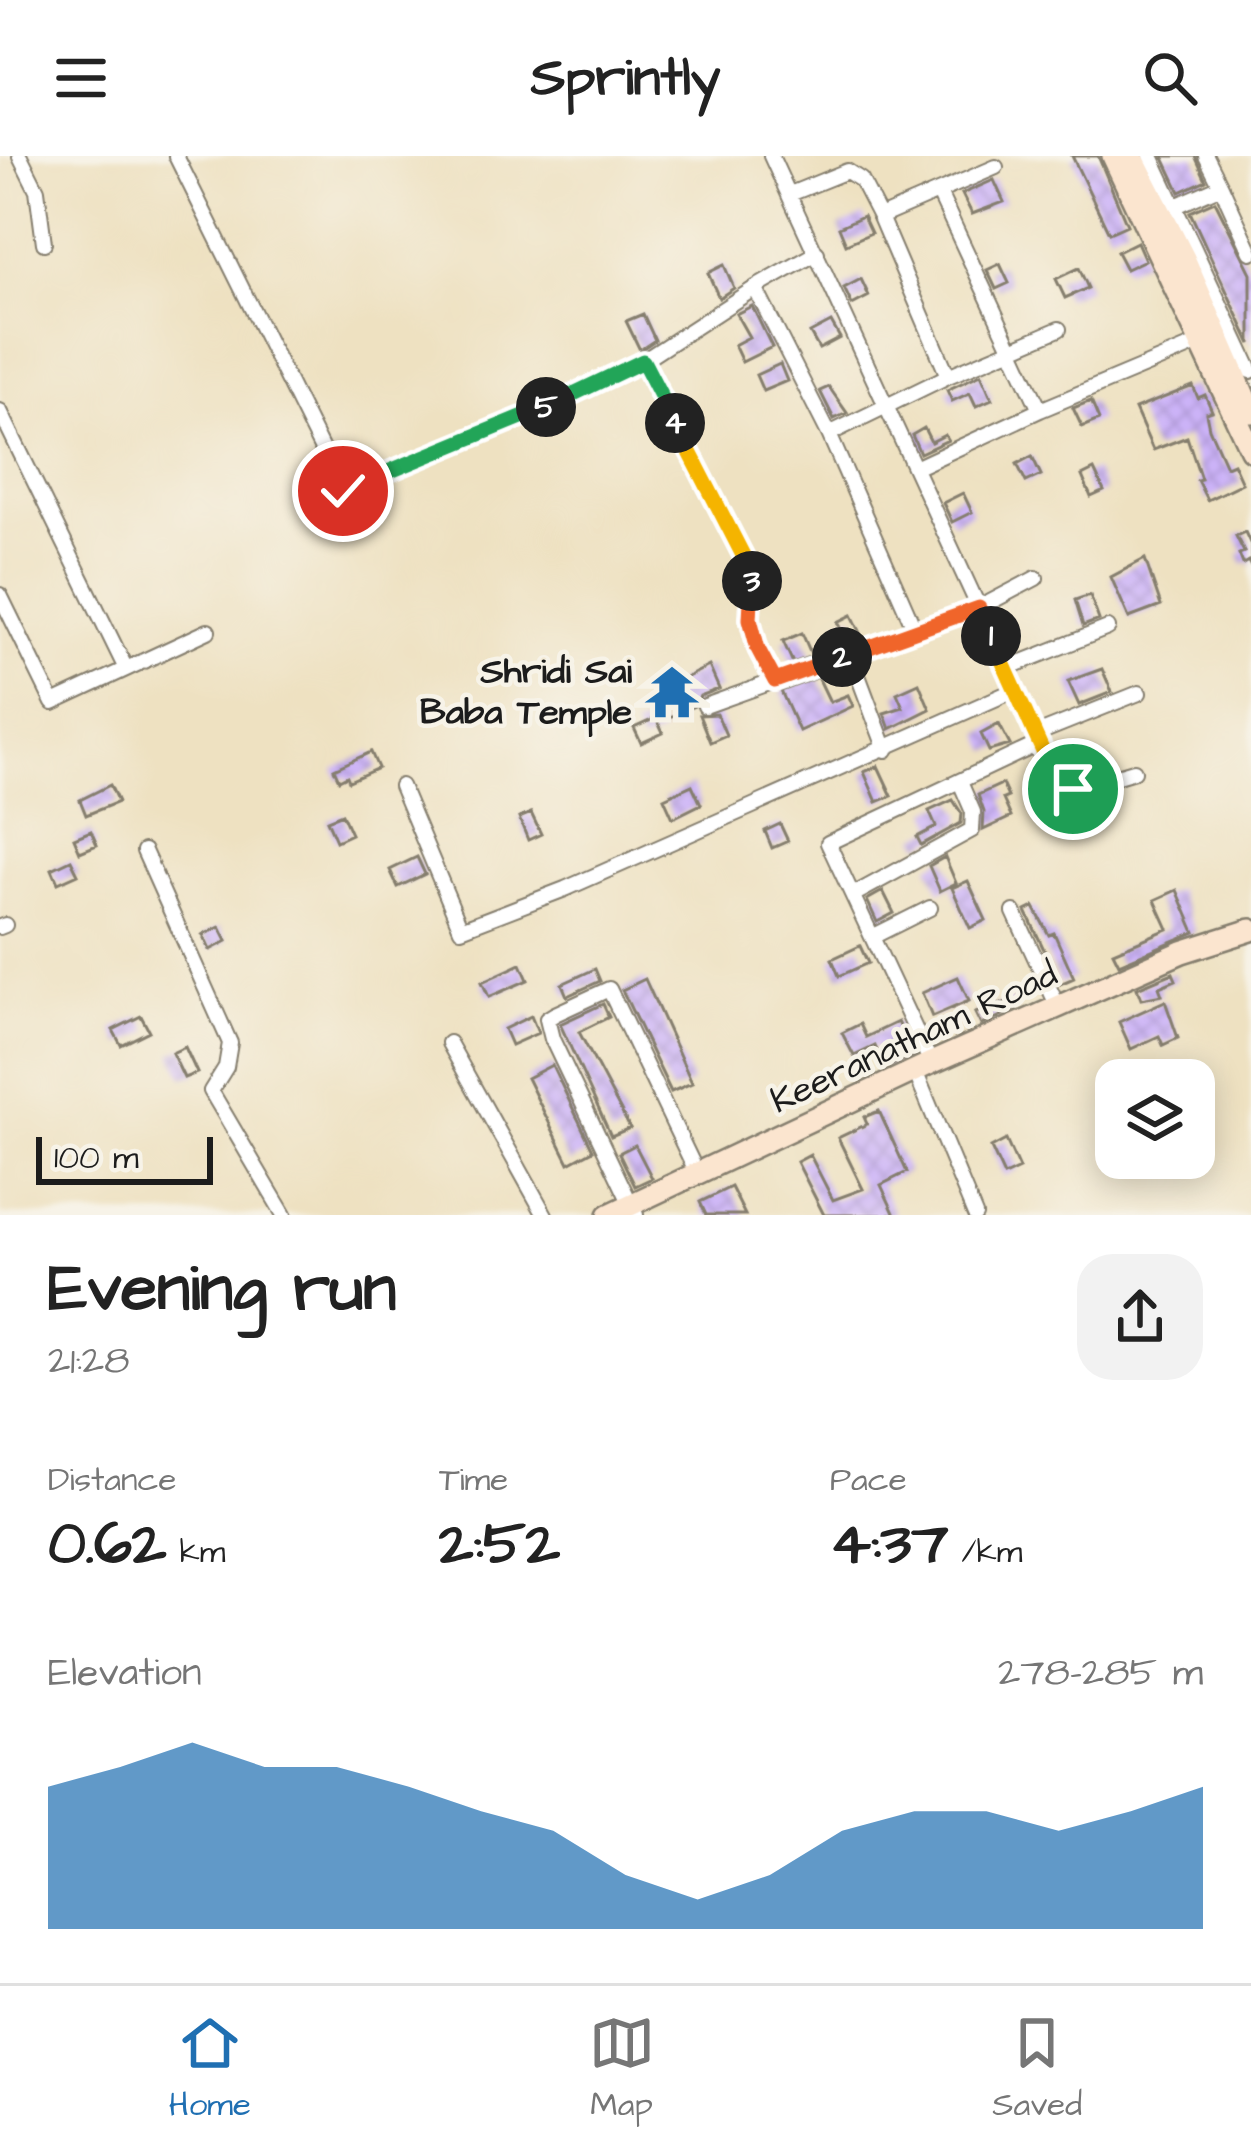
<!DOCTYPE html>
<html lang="en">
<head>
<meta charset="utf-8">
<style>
	:root { --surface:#fff; --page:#f2f2f2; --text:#222; --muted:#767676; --line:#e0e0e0; --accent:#1f6fb2 }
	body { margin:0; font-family:"Architects Daughter",sans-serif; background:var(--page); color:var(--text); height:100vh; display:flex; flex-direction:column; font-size:45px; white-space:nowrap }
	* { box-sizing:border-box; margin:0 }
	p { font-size:39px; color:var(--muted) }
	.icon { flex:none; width:66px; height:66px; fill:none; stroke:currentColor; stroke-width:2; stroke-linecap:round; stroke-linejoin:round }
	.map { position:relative; height:1059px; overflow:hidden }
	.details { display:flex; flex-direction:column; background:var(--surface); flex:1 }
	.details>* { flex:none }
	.buttons { position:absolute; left:1095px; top:903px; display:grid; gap:24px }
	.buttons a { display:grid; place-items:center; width:120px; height:120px; border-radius:24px; background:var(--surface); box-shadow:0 6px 30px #0003; font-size:60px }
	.scale { position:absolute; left:36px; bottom:30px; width:177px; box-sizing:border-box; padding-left:12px; border:6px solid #1c1c1c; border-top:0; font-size:33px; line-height:42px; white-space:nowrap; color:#1c1c1c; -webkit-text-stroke:9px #f7f3e8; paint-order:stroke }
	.pin { position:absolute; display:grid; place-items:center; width:102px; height:102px; color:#fff; margin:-51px; border:6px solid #fff; border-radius:50%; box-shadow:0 3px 12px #0007 }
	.km { position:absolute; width:60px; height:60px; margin:-30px; border-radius:50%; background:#222; color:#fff; font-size:33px; line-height:60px; text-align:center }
	.round { display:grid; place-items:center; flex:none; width:126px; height:126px; border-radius:36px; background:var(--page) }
	.headline { display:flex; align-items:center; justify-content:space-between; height:204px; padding:0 48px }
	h1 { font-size:66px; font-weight:700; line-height:90px }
	.stats { display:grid; grid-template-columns:repeat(3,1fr); gap:18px; height:204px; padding:12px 48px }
	.stats div { display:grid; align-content:center }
	.stats b { font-size:60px; font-weight:700 }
	.stats small { font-size:33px; font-weight:400 }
	.stats p { font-size:33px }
	.chart { height:336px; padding:24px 48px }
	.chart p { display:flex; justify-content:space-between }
	.chart svg { width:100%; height:216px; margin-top:12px; fill:var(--accent); opacity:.7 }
	header { display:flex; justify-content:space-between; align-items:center; height:156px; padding:0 48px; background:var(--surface); font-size:54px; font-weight:700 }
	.menu { display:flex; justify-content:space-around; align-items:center; height:168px; border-top:3px solid var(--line); background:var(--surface); font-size:33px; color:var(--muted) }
	.menu a { display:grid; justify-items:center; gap:6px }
	.menu .current { color:var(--accent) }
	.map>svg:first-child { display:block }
	.building { fill:url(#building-cross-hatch) }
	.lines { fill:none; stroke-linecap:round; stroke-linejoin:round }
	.street-casing { stroke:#857e6e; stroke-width:18 }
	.secondary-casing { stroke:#857e6e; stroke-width:26 }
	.street { stroke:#fff; stroke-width:14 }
	.secondary { stroke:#fbe5cf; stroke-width:21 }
	.split-1-casing { stroke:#fff; stroke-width:24 }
	.split-2-casing { stroke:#fff; stroke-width:24 }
	.split-3-casing { stroke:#fff; stroke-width:24 }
	.split-4-casing { stroke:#fff; stroke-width:24 }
	.split-5-casing { stroke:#fff; stroke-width:24 }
	.split-6-casing { stroke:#fff; stroke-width:24 }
	.split-7-casing { stroke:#fff; stroke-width:24 }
	.split-1 { stroke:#f5b400; stroke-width:15 }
	.split-2 { stroke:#f0652b; stroke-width:15 }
	.split-3 { stroke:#f0652b; stroke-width:15 }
	.split-4 { stroke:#f5b400; stroke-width:15 }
	.split-5 { stroke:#22a559; stroke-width:15 }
	.split-6 { stroke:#22a559; stroke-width:15 }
	.split-7 { stroke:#22a559; stroke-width:15 }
	.labels { text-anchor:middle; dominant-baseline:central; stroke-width:9; stroke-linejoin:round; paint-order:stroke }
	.poi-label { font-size:36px; font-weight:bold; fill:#1c1c1c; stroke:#f7f3e8; text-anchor:end }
	.street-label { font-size:36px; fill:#1c1c1c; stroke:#f7f3e8 }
</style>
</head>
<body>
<header><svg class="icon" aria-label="menu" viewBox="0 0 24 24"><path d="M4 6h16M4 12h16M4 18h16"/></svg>Sprintly<svg class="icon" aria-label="search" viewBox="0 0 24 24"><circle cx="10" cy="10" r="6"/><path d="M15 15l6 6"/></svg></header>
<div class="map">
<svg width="1251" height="1059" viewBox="0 0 1251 1059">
	<defs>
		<pattern id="building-cross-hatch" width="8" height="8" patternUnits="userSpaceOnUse" patternTransform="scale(3)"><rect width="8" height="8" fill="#ccb3f8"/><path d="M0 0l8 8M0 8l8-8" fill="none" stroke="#af99d4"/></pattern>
	</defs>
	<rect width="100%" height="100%" fill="#f7f3e8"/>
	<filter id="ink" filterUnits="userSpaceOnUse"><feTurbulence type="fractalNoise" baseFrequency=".00833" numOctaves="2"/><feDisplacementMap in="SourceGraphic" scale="24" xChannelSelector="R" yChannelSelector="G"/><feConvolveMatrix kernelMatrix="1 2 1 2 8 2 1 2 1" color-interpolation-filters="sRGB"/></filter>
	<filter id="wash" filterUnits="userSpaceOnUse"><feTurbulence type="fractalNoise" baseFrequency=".004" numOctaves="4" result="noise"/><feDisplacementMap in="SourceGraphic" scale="48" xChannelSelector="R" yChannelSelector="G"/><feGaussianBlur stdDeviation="2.7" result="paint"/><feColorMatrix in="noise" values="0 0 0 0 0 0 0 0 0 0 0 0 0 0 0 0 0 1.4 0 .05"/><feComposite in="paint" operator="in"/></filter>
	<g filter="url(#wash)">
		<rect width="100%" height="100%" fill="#eee1c1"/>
		<g id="blocks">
			<path class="building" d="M 1072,0 L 1098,0 L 1127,69 L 1109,77 Z
				M 1163,0 L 1195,0 L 1206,24 L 1180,36 Z
				M 994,24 L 1004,46 L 972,58 L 962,38 Z
				M 1215,45 L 1251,117 L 1251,188 L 1190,56 Z
				M 863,60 L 871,77 L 846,88 L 839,71 Z
				M 1137,86 L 1145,104 L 1126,113 L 1117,96 Z
				M 1000,108 L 1009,127 L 996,133 L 987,114 Z
				M 724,109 L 734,132 L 719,142 L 708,117 Z
				M 1079,112 L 1088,132 L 1065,142 L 1056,123 Z
				M 861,123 L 869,140 L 852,149 L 844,132 Z
				M 752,150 L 772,191 L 742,206 L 734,189 L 749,181 L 736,158 Z
				M 643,158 L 655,184 L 640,194 L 626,165 Z
				M 831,166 L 840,182 L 819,193 L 810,177 Z
				M 780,208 L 787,225 L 763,235 L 756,219 Z
				M 981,218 L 992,243 L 976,250 L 970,237 L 952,245 L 947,234 Z
				M 1193,230 L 1198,242 L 1205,239 L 1212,255 L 1206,257 L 1209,272 L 1226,310 L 1233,307 L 1242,327 L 1207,344 L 1197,324 L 1201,323 L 1187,281 L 1153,294 L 1135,253 Z
				M 829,231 L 847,257 L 834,263 L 820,235 Z
				M 1091,245 L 1099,264 L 1082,271 L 1073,252 Z
				M 924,272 L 931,286 L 945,279 L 948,284 L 920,297 L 912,279 Z
				M 1032,300 L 1041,319 L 1026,326 L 1017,308 Z
				M 1094,314 L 1104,335 L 1091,341 L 1082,320 Z
				M 963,337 L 972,356 L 952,366 L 943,347 Z
				M 1245,376 L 1251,389 L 1251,411 L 1248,405 L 1243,408 L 1239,398 L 1244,396 L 1236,380 Z
				M 1145,403 L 1161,450 L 1129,462 L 1111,421 Z
				M 1090,439 L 1099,464 L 1083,470 L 1075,444 Z
				M 852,459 L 863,481 L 849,487 L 838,466 Z
				M 802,477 L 812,500 L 793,507 L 783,485 Z
				M 709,510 L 719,533 L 700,540 L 694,550 L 667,562 L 656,537 Z
				M 1102,513 L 1112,536 L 1079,549 L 1068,525 Z
				M 818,521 L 830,546 L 848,539 L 853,550 L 799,575 L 781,535 Z
				M 919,527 L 930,553 L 890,573 L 884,557 L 903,551 L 897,537 Z
				M 717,558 L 726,579 L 710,586 L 699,559 Z
				M 656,562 L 663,577 L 641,587 L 634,572 Z
				M 999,568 L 1010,589 L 989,595 L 981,578 Z
				M 371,596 L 378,612 L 349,625 L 347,620 L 339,624 L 334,613 Z
				M 878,610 L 892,640 L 877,646 L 864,616 Z
				M 1002,628 L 1008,641 L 1003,643 L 1011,661 L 983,674 L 984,656 L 978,639 Z
				M 110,629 L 118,646 L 86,659 L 80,644 Z
				M 692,629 L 701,648 L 673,662 L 664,642 Z
				M 953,644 L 962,658 L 961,667 L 921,689 L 917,681 L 936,671 L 929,655 Z
				M 531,657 L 541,678 L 528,684 L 519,662 Z
				M 342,658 L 351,678 L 336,685 L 327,664 Z
				M 780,668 L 788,685 L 772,692 L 765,675 Z
				M 91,675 L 97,689 L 80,696 L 74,682 Z
				M 417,701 L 425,718 L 398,731 L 390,714 Z
				M 945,701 L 956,727 L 940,735 L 929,710 Z
				M 71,704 L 78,718 L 58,727 L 52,713 Z
				M 968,725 L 986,764 L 970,772 L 952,732 Z
				M 1177,734 L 1195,776 L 1119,808 L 1113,796 L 1168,773 L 1155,744 Z
				M 883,735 L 894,757 L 877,766 L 867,744 Z
				M 1034,751 L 1049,779 L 1054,777 L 1074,822 L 1060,828 L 1026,755 Z
				M 220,771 L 227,785 L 210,794 L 203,779 Z
				M 860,790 L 868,807 L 839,820 L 832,803 Z
				M 521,808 L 528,824 L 489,841 L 482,826 Z
				M 595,813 L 600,825 L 567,840 L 562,828 Z
				M 1173,817 L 1176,824 L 1159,831 L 1162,839 L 1141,843 L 1137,832 Z
				M 958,821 L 969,845 L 932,861 L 922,837 Z
				M 645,823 L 692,927 L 671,936 L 622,834 Z
				M 1013,844 L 1016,853 L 981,869 L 975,857 Z
				M 1165,845 L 1178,882 L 1163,889 L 1159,880 L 1131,893 L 1119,866 Z
				M 603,848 L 609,861 L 579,876 L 630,972 L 611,980 L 560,868 Z
				M 141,860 L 149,875 L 121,889 L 113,874 Z
				M 531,860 L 538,877 L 511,889 L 504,873 Z
				M 898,866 L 914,899 L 885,912 L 875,890 L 854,900 L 842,877 L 860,868 L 866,881 Z
				M 185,891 L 197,917 L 184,922 L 172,897 Z
				M 552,909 L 593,994 L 569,1007 L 527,922 Z
				M 879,955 L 907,1016 L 881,1029 L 895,1059 L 824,1059 L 797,1006 L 810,999 L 833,1044 L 863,1033 L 838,982 L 867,968 L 864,961 Z
				M 1006,984 L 1019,1013 L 1004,1020 L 991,992 Z
				M 635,989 L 652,1022 L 635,1030 L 619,997 Z
				M 731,1031 L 745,1059 L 706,1059 L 700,1046 Z"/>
		</g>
	</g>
	<g filter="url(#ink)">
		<use href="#blocks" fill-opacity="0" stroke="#857e6e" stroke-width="3"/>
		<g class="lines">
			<defs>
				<path id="street" d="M 20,0 L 37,34 L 44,87
					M 176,0 L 343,336 L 521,262 L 643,205 L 755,132 L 829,278 L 915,474
					M 771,0 L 979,452 L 1036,422
					M 1151,0 L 1251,215
					M 1206,0 L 1221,30
					M 939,37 L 1040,254
					M 790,38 L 847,15 L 861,24 L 880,61 L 996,11
					M 1171,52 L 1221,30 L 1251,96
					M 880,61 L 948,220
					M 755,132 L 817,97
					M 643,205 L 748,409 C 753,428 748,440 749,458 C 751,482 763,504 775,525
					M 0,255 L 126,513
					M 829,278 L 948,220 L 1059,173
					M 915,312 L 1040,254 L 1202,186
					M 0,439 L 53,547 L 208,475
					M 850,498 L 886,594
					M 1005,513 L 1108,472
					M 705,550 L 979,452 L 1038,588 L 828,687 L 931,907
					M 1034,579 L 1139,537
					M 1038,588 L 1054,620 L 1073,633 L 1134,615
					M 401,630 L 461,773 L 565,733 L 1015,534
					M 144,695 L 230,887 L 226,911 L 211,935 L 284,1059
					M 853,739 L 972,674 L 973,656 L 960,626
					M 1014,756 L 1058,851
					M 0,771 L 5,769
					M 872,781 L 930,752
					M 449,887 L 545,1059
					M 915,915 L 975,1059
					M 636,1059 L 552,883 L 547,863 L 555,858 L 609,833 L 698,1019"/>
				<path id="secondary" d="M 1113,0 L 1251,294
					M 1132,0 L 1184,102 L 1251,256
					M 609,1059 L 931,907 L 1182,796 L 1251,774"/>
			</defs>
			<use href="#street" class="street-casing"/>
			<use href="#secondary" class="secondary-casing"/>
			<use href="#street" class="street"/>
			<use href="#secondary" class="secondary"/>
		</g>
	</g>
	<g class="lines" filter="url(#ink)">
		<defs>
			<path id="split-1" d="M 991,480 L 1054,620 L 1073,633"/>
			<path id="split-2" d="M 842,501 L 979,452 L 991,480"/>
			<path id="split-3" d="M 752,425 L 750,463 L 758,493 L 775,525 L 842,501"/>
			<path id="split-4" d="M 675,267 L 748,409 L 752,425"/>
			<path id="split-5" d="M 546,251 L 643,205 L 675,267"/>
			<path id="split-6" d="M 383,318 L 546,251"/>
			<path id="split-7" d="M 343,335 L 383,318"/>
		</defs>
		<use href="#split-1" class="split-1-casing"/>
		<use href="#split-2" class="split-2-casing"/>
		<use href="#split-3" class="split-3-casing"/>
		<use href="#split-4" class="split-4-casing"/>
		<use href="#split-5" class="split-5-casing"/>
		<use href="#split-6" class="split-6-casing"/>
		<use href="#split-7" class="split-7-casing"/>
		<use href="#split-1" class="split-1"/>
		<use href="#split-2" class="split-2"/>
		<use href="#split-3" class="split-3"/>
		<use href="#split-4" class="split-4"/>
		<use href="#split-5" class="split-5"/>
		<use href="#split-6" class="split-6"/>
		<use href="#split-7" class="split-7"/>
	</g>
	<defs>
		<symbol id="temple-bare" viewBox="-9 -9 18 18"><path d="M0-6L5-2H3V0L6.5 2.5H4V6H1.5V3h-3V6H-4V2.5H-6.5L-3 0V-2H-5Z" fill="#1f6fb2" stroke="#f7f3e8" stroke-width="2.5" paint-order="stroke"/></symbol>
	</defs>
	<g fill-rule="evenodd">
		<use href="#temple-bare" x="634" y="498" width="76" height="76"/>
	</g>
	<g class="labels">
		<g class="poi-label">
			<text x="632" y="515">Shridi Sai<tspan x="632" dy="41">Baba Temple</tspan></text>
		</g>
		<g class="street-label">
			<text transform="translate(914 882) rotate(-25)">Keeranatham Road</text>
		</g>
	</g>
</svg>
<div class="buttons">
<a><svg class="icon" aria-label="layers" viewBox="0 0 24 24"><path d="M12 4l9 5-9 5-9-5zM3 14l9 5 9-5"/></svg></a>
</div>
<div class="scale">100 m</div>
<div class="pin" style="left:1073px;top:633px;background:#1e9e55"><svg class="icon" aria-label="arrive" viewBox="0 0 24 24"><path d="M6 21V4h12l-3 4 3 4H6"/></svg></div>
<div class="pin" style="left:343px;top:335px;background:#d93025"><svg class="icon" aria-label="check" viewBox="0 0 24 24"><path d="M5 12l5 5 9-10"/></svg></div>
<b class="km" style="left:991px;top:480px">1</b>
<b class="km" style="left:842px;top:501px">2</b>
<b class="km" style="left:752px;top:425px">3</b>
<b class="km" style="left:675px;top:267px">4</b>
<b class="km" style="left:546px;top:251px">5</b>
</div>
<section class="details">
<div class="headline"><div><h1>Evening run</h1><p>21:28</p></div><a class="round"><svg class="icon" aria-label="share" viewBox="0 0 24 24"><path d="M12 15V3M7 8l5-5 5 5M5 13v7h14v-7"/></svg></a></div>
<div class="stats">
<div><p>Distance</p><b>0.62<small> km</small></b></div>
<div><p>Time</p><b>2:52</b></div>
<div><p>Pace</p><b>4:37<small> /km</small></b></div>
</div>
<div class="chart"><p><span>Elevation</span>278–285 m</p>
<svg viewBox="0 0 160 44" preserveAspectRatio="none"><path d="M0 44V15L10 11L20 6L30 11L40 11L50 15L60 20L70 24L80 33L90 38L100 33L110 24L120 20L130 20L140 24L150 20L160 15V44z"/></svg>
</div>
</section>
<nav class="menu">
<a class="current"><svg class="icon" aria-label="home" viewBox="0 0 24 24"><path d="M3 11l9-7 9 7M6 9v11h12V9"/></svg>Home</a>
<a><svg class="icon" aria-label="map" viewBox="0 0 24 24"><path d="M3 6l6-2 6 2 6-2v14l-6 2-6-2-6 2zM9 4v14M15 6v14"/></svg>Map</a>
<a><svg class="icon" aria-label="saved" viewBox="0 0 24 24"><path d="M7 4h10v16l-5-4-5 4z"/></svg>Saved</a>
</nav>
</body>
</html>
